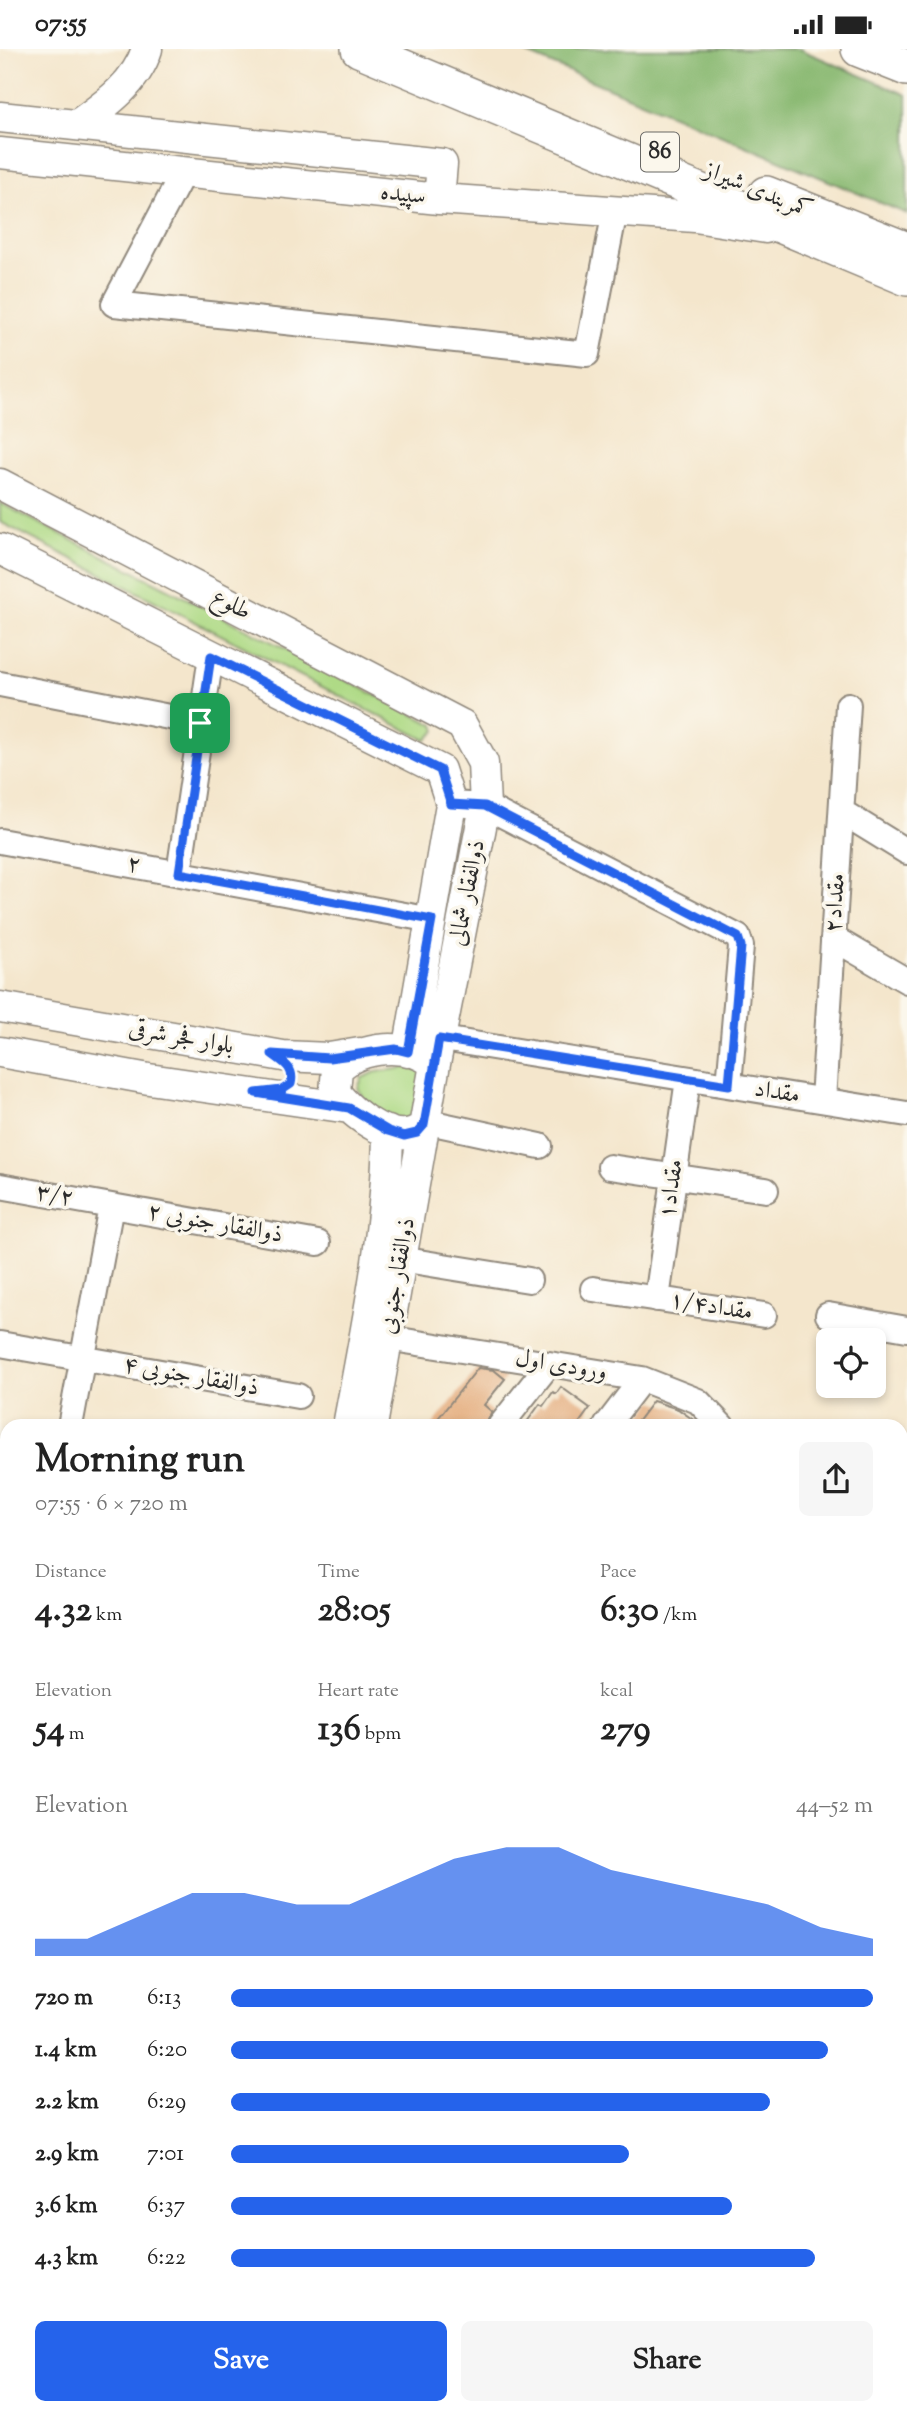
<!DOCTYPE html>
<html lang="en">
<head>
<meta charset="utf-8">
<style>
	:root { --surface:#fff; --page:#f6f6f6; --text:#222; --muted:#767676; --accent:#2563eb }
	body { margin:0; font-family:"Sorts Mill Goudy",Amiri,serif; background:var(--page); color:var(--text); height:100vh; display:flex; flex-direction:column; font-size:26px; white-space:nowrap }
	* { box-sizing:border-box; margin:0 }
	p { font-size:23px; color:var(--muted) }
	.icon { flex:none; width:38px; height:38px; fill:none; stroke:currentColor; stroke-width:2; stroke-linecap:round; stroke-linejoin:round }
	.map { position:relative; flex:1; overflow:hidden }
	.sheet { position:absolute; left:0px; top:1370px; width:908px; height:996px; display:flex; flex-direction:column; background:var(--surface); border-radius:21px 21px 0 0; box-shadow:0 4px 10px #0003 }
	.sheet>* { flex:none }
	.controls { position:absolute; left:816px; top:1279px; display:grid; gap:14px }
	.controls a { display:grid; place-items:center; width:70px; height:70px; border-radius:10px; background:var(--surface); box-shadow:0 4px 10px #0003; font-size:35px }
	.pin { position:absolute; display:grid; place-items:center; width:60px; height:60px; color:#fff; margin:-30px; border-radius:14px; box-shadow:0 4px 10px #0006 }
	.round { display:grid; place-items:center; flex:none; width:74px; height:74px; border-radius:10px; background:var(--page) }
	.summary { display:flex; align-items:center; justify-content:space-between; height:119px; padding:0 35px }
	h1 { font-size:38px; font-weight:700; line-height:52px }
	.metrics { display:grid; grid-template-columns:repeat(3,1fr); gap:10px; height:119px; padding:7px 35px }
	.metrics div { display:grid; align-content:center }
	.metrics b { font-size:35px; font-weight:700 }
	.metrics small { font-size:19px; font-weight:400 }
	.metrics p { font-size:19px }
	.chart { height:196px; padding:14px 35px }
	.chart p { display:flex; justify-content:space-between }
	.chart svg { width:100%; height:126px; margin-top:7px; fill:var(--accent); opacity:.7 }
	.primary-button { display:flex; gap:14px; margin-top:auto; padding:14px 35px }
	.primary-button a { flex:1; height:80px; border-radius:10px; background:var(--accent); color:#fff; font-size:28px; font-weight:700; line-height:80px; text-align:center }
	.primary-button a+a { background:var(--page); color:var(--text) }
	ul { padding:0 35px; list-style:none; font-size:23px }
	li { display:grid; grid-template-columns:112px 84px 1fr; align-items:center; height:52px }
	li i { height:18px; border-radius:9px; background:var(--accent) }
	.status { display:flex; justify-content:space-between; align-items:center; height:49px; padding:0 35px; background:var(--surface); direction:ltr }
	.status svg { height:19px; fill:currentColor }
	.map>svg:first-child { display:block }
	.green { fill:#afda86; stroke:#6d8258; stroke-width:2 }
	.forest { fill:#8bba73; stroke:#5b724f; stroke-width:2 }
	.building { fill:#e2a673 }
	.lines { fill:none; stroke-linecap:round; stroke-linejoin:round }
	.minor-casing { stroke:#90887c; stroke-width:28 }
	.major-casing { stroke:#90887c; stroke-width:33 }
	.highway-casing { stroke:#90887c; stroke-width:38 }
	.minor { stroke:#fff; stroke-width:24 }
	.major { stroke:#fff; stroke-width:30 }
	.highway { stroke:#fff; stroke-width:35 }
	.route-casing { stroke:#fff; stroke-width:14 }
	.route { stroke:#2563eb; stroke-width:9 }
	.labels { text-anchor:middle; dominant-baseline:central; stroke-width:7; stroke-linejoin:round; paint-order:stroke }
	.shield { fill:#fbf7ec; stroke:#696865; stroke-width:2 }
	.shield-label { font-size:23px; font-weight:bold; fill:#2b2b2b }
	.street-label { font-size:24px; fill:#2b2b2b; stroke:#fbf7ec }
</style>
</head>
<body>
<div class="status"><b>07:55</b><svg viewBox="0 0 49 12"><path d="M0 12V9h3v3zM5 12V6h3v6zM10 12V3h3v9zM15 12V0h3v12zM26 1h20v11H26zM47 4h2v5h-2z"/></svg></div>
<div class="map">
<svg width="907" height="2365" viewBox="0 0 907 2365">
	<rect width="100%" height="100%" fill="#fbf7ec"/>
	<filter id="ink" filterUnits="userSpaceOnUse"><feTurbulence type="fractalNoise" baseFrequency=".0143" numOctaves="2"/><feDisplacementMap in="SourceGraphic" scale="14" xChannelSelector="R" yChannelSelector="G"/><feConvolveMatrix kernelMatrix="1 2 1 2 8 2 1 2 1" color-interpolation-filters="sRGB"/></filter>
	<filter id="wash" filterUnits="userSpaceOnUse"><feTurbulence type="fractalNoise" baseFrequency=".00686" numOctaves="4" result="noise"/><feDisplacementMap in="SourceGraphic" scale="28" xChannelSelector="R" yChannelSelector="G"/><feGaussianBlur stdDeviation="1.57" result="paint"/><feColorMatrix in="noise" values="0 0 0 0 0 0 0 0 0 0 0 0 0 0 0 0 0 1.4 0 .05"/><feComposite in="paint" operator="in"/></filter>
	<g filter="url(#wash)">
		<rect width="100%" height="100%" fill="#f4e6cc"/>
		<path class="green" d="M 0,454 L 434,676 L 436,682 L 426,691 L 0,473 Z
			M 411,1018 L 425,1022 L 421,1071 L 394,1075 L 364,1049 L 358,1039 L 362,1029 L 376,1023 Z"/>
		<path class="forest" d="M 516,0 L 799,0 L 907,46 L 907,165 Z"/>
		<g id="blocks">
			<path class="building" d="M 478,1319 L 494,1321 L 505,1330 L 484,1356 L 492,1363 L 485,1377 L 432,1377 Z
				M 561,1338 L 590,1359 L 577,1377 L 524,1377 L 540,1355 L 543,1357 L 553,1343 L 556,1345 Z
				M 653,1352 L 678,1360 L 702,1377 L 634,1377 Z"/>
		</g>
	</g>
	<g filter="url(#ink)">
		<use href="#blocks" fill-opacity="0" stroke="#90887c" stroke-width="2"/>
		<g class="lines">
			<defs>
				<path id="minor" d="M 184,122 L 114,255 L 587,305 L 615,162
					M 0,635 L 200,674
					M 451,755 L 485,757 L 738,888 L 741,897 L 729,1036
					M 842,763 L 907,803
					M 0,792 L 432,871
					M 179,824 L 211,607
					M 833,889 L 907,932
					M 424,987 L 907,1065
					M 823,1051 L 848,656
					M 424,1072 L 540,1097
					M 610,1118 L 766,1141
					M 0,1137 L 318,1194
					M 400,1210 L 529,1231
					M 593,1240 L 764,1266
					M 657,1250 L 688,1030
					M 828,1266 L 907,1280
					M 387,1289 L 642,1330 L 698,1352 L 722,1377
					M 0,1295 L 298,1347
					M 70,1377 L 111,1157
					M 500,1377 L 549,1315
					M 606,1377 L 642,1330
					M 0,1450 L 7,1451
					M 0,1604 L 7,1605
					M 901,1623 L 907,1624
					M 0,1756 L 7,1718
					M 901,1779 L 907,1718
					M 901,1918 L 907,1919
					M 0,1924 L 7,1925
					M 901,2067 L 907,2068
					M 0,2081 L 7,2082
					M 901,2137 L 907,2138
					M 901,2181 L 907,2171
					M 0,2237 L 7,2238
					M 0,2307 L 7,2309
					M 901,2365 L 907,2355"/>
				<path id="major" d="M 0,68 L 442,115 L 439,150
					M 77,76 C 105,56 136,35 147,0
					M 0,104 L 439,150 L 695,168 L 766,179
					M 0,435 L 462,676
					M 0,500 L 440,721
					M 0,958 L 283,1007 L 329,1009 L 360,1004
					M 0,1003 L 149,1030 L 349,1059
					M 408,1003 L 451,755 L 440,721
					M 435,1015 L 485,757 L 483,714 L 462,676
					M 348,1377 C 366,1280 387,1182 388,1082
					M 372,1377 L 435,1015 C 409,993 361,996 337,1020 L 335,1043 C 351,1065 400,1103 424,1076
					M 162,2365 L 164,2359
					M 199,2365 L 200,2359"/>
				<path id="highway" d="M 359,0 L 907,229
					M 859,0 L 907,19
					M 766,145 L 907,201"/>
			</defs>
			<use href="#minor" class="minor-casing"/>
			<use href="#major" class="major-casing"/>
			<use href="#highway" class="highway-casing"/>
			<use href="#minor" class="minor"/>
			<use href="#major" class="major"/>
			<use href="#highway" class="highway"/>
		</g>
	</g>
	<g class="lines" filter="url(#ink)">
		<defs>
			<path id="route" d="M 211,607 L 440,721 L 451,755 L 485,757 L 738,888 L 741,897 L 729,1036 L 439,990 L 424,1076 L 417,1084 L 404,1087 L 388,1082 L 349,1059 L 256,1044 L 282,1041 L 291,1035 C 295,1019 284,1014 272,1005 L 329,1009 L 396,1000 L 408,1003 L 432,871 L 179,824 Z"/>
		</defs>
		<use href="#route" class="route-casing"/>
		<use href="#route" class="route"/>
	</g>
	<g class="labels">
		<rect class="shield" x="641" y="83.5" width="38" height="39" rx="5"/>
		<g class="shield-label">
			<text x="660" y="103">86</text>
		</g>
		<g class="street-label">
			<text transform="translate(758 142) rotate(22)">کمربندی شیراز</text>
			<text transform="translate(403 146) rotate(6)">سپیده</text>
			<text transform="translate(231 556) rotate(28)">طلوع</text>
			<text transform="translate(134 816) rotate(10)">۲</text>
			<text transform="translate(468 844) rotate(-79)">ذوالفقار شمالی</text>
			<text transform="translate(836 854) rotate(-86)">مقداد۲</text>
			<text transform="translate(181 989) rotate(10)">بلوار فجر شرقی</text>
			<text transform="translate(777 1044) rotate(9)">مقداد</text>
			<text transform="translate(672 1140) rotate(-82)">مقداد۱</text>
			<text transform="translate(55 1147) rotate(10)">۳/۲</text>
			<text transform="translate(215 1175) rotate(10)">۲ ذوالفقار جنوبی</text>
			<text transform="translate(398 1227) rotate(-80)">ذوالفقار جنوبی</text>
			<text transform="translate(711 1258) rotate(9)">مقداد۱/۴</text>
			<text transform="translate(561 1317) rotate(9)">ورودی اول</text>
			<text transform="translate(191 1328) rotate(10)">۴ ذوالفقار جنوبی</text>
		</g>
	</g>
</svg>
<div class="controls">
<a><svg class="icon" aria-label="locate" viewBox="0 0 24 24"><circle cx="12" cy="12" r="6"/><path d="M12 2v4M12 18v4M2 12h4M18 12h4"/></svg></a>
</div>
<div class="pin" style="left:200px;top:674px;background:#1e9e55"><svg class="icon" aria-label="arrive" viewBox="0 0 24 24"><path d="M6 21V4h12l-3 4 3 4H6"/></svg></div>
<section class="sheet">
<div class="summary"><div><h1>Morning run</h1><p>07:55 · 6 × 720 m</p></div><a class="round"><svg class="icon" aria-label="share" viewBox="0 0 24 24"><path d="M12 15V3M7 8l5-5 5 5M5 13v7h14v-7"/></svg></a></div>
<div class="metrics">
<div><p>Distance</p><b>4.32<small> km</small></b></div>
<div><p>Time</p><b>28:05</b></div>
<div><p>Pace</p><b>6:30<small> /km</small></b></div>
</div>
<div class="metrics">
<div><p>Elevation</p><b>54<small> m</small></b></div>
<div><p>Heart rate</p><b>136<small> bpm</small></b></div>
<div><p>kcal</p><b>279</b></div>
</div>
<div class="chart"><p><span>Elevation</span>44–52 m</p>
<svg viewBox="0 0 160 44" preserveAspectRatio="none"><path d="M0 44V38L10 38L20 30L30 22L40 22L50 26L60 26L70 18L80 10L90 6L100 6L110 14L120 18L130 22L140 26L150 34L160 38V44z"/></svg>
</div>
<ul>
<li><b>720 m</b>6:13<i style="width:100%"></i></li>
<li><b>1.4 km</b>6:20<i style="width:93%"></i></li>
<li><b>2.2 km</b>6:29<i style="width:84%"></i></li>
<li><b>2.9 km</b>7:01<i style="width:62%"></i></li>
<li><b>3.6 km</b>6:37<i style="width:78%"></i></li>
<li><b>4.3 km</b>6:22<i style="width:91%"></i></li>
</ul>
<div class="primary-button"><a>Save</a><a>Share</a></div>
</section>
</div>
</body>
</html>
